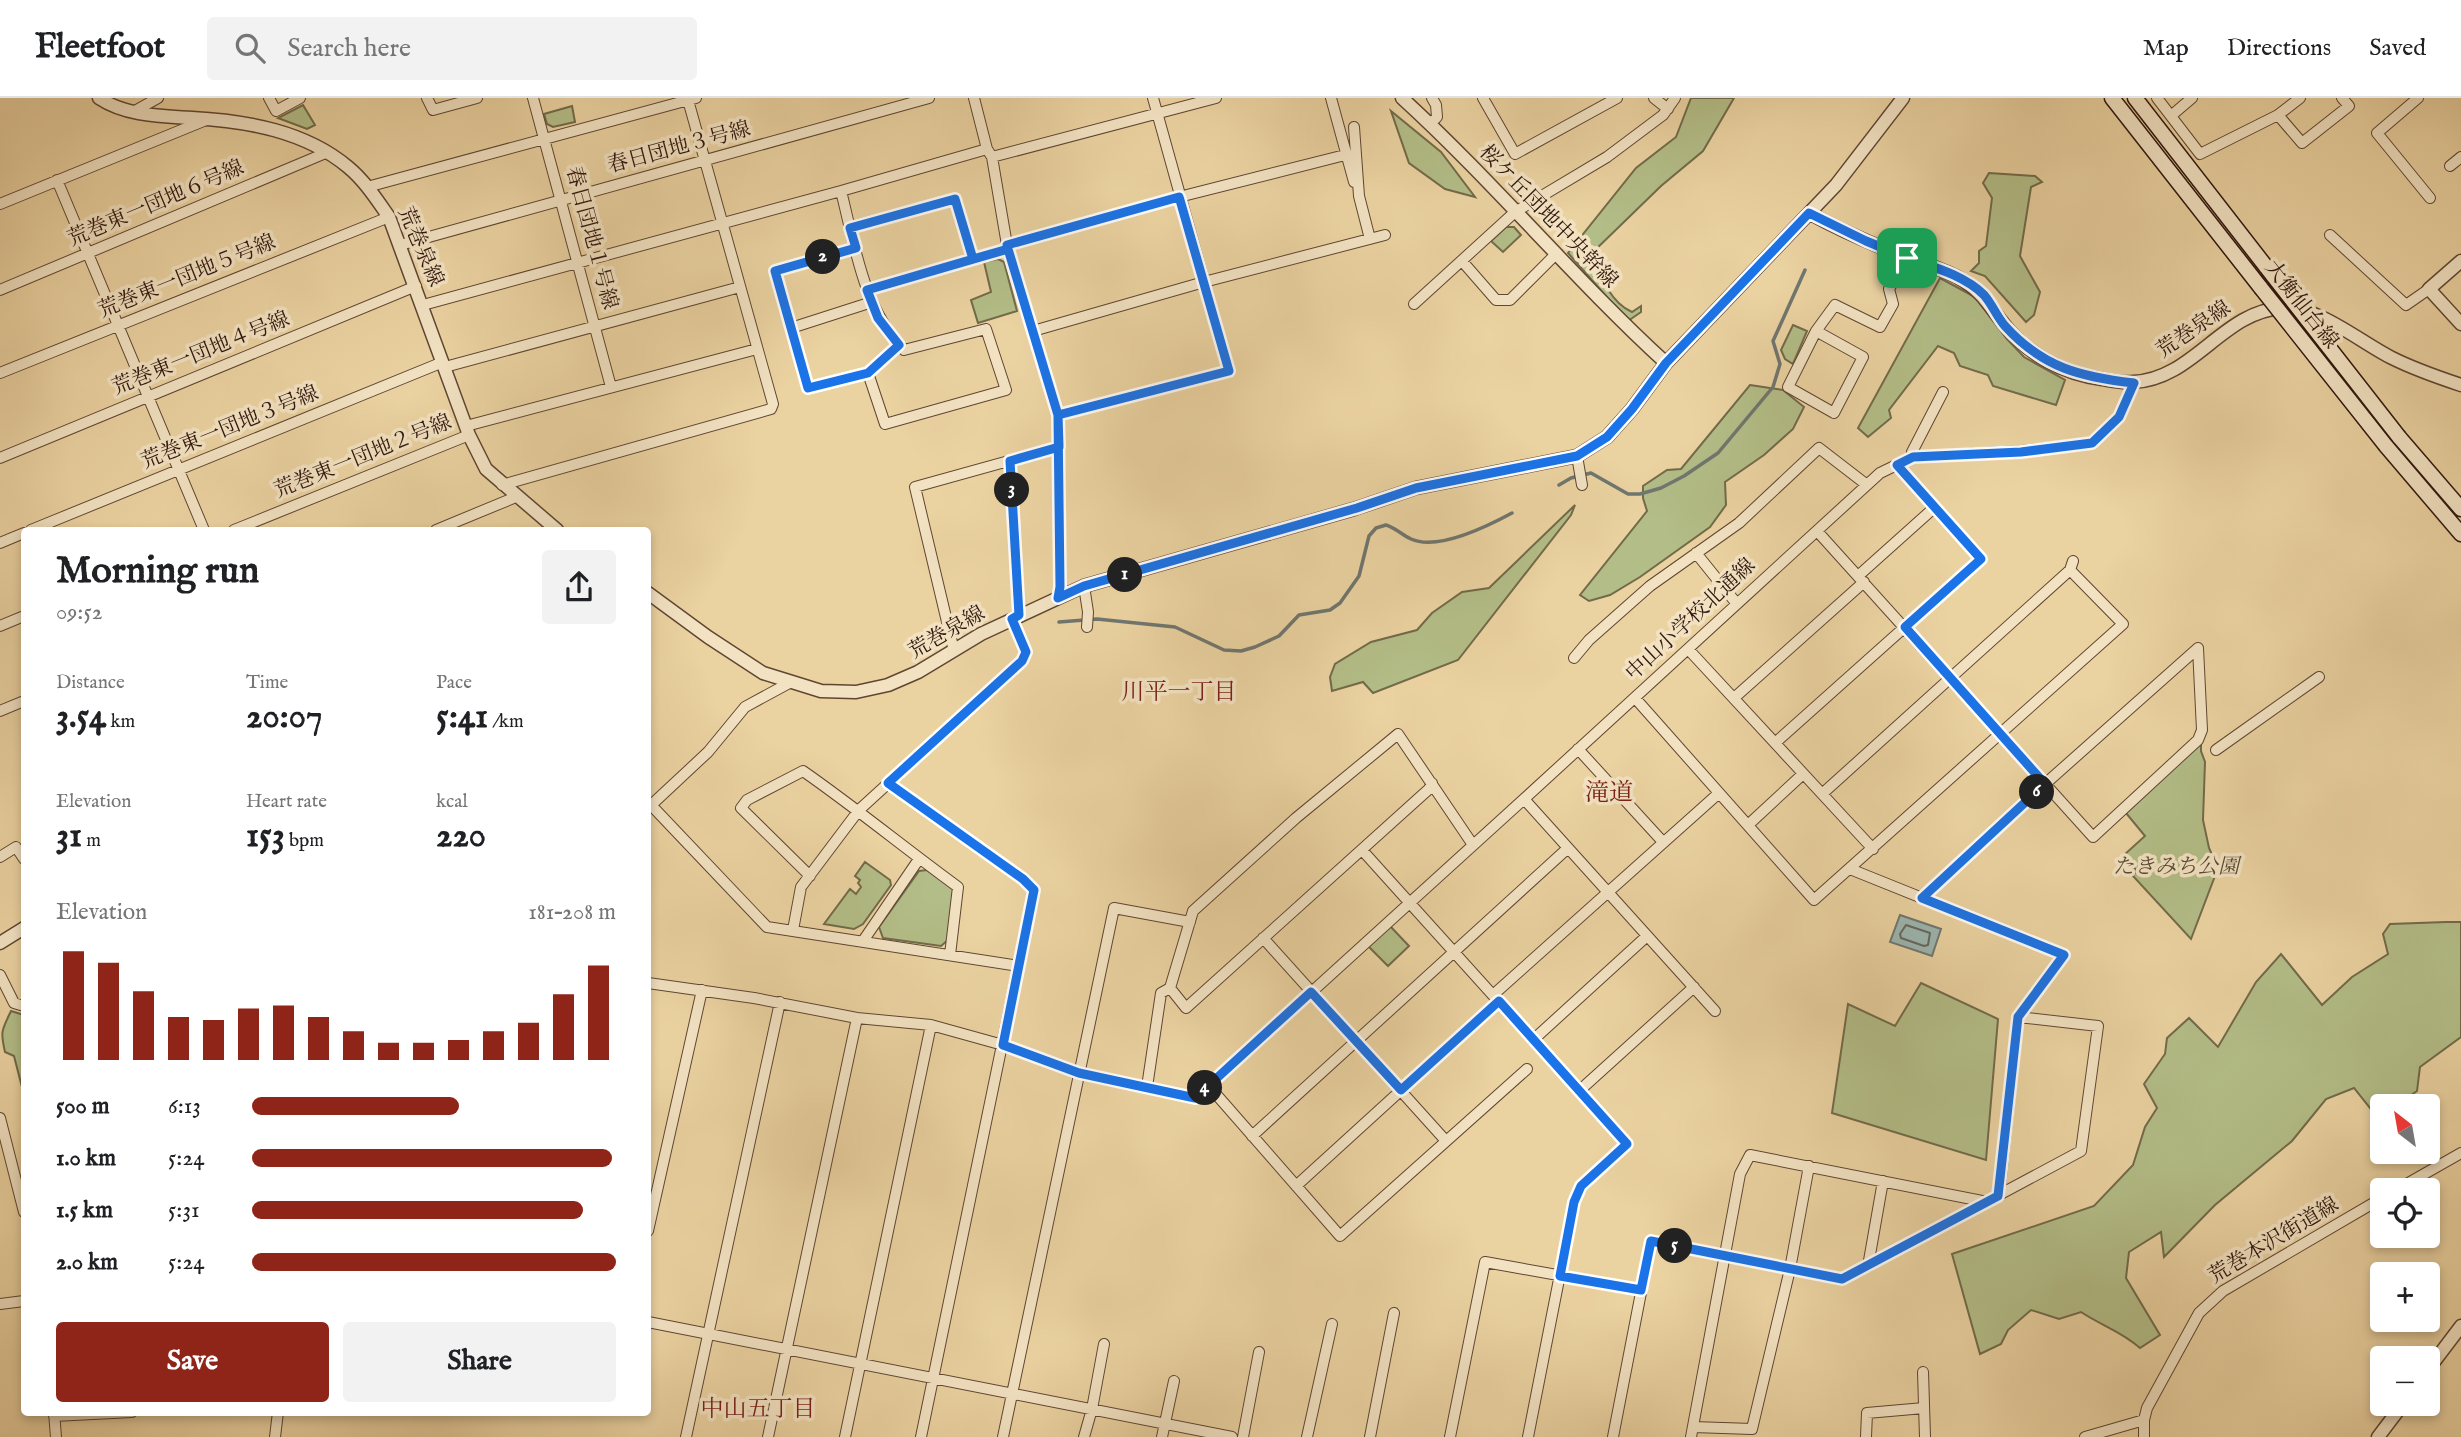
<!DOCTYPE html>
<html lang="en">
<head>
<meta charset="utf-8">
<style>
	:root { --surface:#fff; --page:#f2f2f2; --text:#202124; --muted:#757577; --line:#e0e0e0; --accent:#8f2418 }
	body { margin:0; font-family:"IM FELL English","Noto Serif JP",serif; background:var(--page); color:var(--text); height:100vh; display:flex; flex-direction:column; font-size:26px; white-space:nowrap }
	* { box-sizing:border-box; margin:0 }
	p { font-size:23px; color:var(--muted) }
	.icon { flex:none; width:38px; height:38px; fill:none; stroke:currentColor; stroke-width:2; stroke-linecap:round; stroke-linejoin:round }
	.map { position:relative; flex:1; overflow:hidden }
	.side { position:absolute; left:21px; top:429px; width:630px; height:889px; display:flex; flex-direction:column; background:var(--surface); border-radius:7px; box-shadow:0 4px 10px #0003 }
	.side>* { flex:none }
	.needle { width:46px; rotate:329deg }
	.buttons { position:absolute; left:2370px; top:996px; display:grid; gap:14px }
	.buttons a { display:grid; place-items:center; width:70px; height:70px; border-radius:7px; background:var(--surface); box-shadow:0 4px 10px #0003; font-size:35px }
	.pin { position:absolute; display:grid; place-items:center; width:60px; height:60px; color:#fff; margin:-30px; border-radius:14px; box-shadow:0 4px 10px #0006 }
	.km { position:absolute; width:35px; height:35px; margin:-18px; border-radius:50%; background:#222; color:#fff; font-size:19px; line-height:35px; text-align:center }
	.round { display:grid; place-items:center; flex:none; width:74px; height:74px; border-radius:7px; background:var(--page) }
	.head { display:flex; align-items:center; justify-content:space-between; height:119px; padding:0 35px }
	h1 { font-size:38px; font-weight:800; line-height:52px }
	.figures { display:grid; grid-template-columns:repeat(3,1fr); gap:10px; height:119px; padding:7px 35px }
	.figures div { display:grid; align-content:center }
	.figures b { font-size:35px; font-weight:800 }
	.figures small { font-size:19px; font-weight:400 }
	.figures p { font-size:19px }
	.chart { height:196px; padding:14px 35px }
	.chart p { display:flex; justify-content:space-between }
	.chart svg { width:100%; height:126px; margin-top:7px; stroke:var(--accent); stroke-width:6 }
	.primary-button { display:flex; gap:14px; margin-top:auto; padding:14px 35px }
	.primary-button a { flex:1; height:80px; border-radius:7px; background:var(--accent); color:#fff; font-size:28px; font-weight:800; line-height:80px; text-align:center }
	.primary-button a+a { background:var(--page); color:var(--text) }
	ul { padding:0 35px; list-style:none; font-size:23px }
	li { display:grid; grid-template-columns:112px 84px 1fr; align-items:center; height:52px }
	li i { height:18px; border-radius:9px; background:var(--accent) }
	header { display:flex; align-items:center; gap:42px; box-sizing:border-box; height:98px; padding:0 35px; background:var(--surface); border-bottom:2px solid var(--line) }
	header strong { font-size:33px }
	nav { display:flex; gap:38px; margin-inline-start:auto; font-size:24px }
	.search { width:490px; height:63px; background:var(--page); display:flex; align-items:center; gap:18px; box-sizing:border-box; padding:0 24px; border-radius:7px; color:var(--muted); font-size:26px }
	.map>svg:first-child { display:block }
	.green { fill:#b3bd87; stroke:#726a4a; stroke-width:2 }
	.water { fill:#9bb5af; stroke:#70766f; stroke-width:2 }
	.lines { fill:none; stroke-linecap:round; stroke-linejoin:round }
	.shore { stroke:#66665e; stroke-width:2 }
	.stream { stroke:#70766f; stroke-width:3.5 }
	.minor-casing { stroke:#5f4633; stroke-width:12 }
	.tertiary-casing { stroke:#5f4633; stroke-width:15 }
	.secondary-casing { stroke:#30170e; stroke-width:17 }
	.minor { stroke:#f2e2c2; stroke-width:10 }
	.tertiary { stroke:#f2e2c2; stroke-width:12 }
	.secondary { stroke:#f2e2c2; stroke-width:14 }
	.secondary-bridge-casing { stroke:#30170e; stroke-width:17; stroke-linecap:butt }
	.secondary-bridge { stroke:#f2e2c2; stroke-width:14 }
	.route-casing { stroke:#fff; stroke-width:14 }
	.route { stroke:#1a73e8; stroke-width:9 }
	.labels { text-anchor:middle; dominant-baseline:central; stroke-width:7; stroke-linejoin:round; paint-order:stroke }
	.street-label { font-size:21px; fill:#30170e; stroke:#f2e2c2 }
	.park-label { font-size:21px; font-style:italic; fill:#574932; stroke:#f2e2c2 }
	.neighbourhood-label { font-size:23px; fill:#7a1f14; stroke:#f2e2c2 }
	.quarter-label { font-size:24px; fill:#7a1f14; stroke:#f2e2c2 }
</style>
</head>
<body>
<header>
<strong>Fleetfoot</strong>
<div class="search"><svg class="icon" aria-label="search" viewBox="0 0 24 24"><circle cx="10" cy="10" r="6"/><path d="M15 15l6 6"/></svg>Search here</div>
<nav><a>Map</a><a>Directions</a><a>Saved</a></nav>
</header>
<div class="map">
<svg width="2461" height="1339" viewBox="0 0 2461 1339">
	<rect width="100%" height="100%" fill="#ebd2a1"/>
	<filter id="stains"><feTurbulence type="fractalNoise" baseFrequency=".00286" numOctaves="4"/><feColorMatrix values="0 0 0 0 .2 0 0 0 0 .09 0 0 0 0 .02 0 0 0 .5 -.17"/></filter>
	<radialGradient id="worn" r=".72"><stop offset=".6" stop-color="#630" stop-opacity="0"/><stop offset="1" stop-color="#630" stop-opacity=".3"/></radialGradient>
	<path class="green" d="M 1691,0 L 1734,0 L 1703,53 L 1661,88 L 1592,155 C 1600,176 1609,204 1632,214 L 1641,208 L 1641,214 L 1628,223 L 1568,155 L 1636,70 L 1676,39 Z
		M 303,7 L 315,27 L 307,31 L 278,20 Z
		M 572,8 L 575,24 L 553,29 L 547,26 L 544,16 Z
		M 1391,13 L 1441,54 L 1475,99 L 1445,91 L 1409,65 Z
		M 1989,75 L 2035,78 L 2042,84 L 2031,89 L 2020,158 L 2040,194 L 2034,217 L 2026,224 L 1985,178 L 1971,173 L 1979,165 L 1979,153 L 1986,148 L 1992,100 L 1983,85 Z
		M 1506,129 L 1514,129 L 1521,137 L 1503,154 L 1491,143 Z
		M 998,161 L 1004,164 L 1017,213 L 978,225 L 971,202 L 991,194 L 984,164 Z
		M 1940,180 L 1975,199 L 2007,241 L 2024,259 L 2065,282 L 2056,307 L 1993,288 L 1988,277 L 1960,268 L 1954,255 L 1938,248 L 1889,312 L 1891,320 L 1868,339 L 1858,330 Z
		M 1793,227 L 1807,233 L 1793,266 L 1785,261 L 1781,252 Z
		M 1750,287 L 1783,292 L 1804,309 L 1793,331 L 1764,357 L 1725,384 L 1726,407 L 1710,429 L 1640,479 L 1610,497 L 1589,503 L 1580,497 L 1647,413 L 1643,400 L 1643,388 L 1667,372 L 1681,371 Z
		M 1575,407 L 1571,417 L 1458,562 L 1373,595 L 1363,584 L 1332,593 L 1330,579 L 1335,566 L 1371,544 L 1417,532 L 1432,515 L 1462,494 L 1489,490 Z
		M 2201,644 L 2201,653 L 2205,664 L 2203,722 L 2209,750 L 2218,770 L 2191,841 L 2133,778 L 2137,773 L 2124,757 L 2145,738 L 2126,715 Z
		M 865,764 L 890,782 L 891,787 L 863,826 L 854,831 L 824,826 L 850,791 L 856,796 L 861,789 L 858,785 L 860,782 L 855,778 Z
		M 927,772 L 955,791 L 948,842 L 941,848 L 883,840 L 879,829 L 919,773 Z
		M 2446,824 L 2461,824 L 2461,939 L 2420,969 L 2417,993 L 2395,1008 L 2382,1008 L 2382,1017 L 2378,1020 L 2354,990 L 2326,1001 L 2292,1043 L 2215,1107 L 2164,1159 L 2161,1134 L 2129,1154 L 2126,1180 L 2160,1237 L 2140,1250 C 2121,1233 2102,1228 2081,1214 L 2059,1221 L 2031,1212 L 2008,1232 L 2001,1246 L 1980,1256 L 1952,1156 L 2094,1108 L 2133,1067 L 2145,1029 L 2157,1010 L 2144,986 L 2165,956 L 2167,940 L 2189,920 L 2218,949 L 2256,884 L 2281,856 L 2322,907 L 2352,879 L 2388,856 L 2383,836 L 2390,826 Z
		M 1390,828 L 1409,848 L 1388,868 L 1368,848 Z
		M 1921,885 L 1998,921 L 1986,1062 L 1832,1015 L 1848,906 L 1895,928 Z
		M 11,913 L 24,917 L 24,997 L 14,958 L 5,954 C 0,933 2,932 11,913 Z"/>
	<path class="water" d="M 1900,817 L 1941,831 L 1932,858 L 1890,844 Z"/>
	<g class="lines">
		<path class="shore" d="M 1906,827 L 1930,835 L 1928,847 L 1924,848 L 1901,840 L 1900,836 Z"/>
		<path class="stream" d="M 1559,387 L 1571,380 L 1591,375 L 1628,396 L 1640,396 L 1661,390 L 1684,378 L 1718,355 L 1773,289 L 1780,266 L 1773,243 L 1805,172
			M 1059,524 L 1097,521 L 1175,529 L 1224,552 L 1241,553 L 1255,549 L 1279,538 L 1299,517 L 1330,512 L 1340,505 L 1359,478 L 1369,438 L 1376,430 L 1386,427 C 1396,430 1402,437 1411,441 C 1438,453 1488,428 1512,415"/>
		<defs>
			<path id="minor" d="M 269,0 L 276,13 L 300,0
				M 427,0 L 433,12 L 477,0
				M 533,0 L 611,289
				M 974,0 L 987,51 L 992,59 L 1007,147 L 1058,317 L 1060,489 L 1058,500
				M 1331,0 L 1354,84
				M 1483,0 L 1515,56 L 1617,0
				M 1654,0 L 1668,11
				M 2157,0 L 2200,56 L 2278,17 L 2300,0
				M 2418,0 L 2377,35 L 2430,100
				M 133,14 L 158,0
				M 2172,17 L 2192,0
				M 2278,17 L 2302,45 L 2349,8 L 2342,0
				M 1430,26 L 1437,19 L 1436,7 L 1432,0
				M 1354,29 L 1359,98 L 1370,141
				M 992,59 L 1216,0
				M 2450,68 L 2461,59
				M 57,82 L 204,432
				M 367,89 L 696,0
				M 841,93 L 987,51
				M 0,106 L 206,22
				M 850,129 L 955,101 L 973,161
				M 2330,137 L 2406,207 L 2429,191
				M 400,147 L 929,0
				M 1007,147 L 1179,99 L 1345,57
				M 856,150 L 775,173 L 808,290 L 868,275
				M 1462,163 L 1496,202 L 1510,202 L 1556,156
				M 0,192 L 328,54
				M 867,192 L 1008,151
				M 1414,206 L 1515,114 L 1607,59 L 1663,17 L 1675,0
				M 423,207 L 841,93 C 855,148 863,210 904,252 L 986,231 L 1006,292 L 885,326 L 868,275 L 899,247
				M 791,230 L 872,204
				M 1033,233 L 1204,184 L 1385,137
				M 1816,233 L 1863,259 L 1834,315 L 1788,289 L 1816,233 L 1835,207 L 1880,229 L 1893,206 L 1889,191 L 1907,160
				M 445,269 L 740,189
				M 0,275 L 389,119
				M 1058,317 L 1229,273 L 1153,0
				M 466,328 L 757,251
				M 1577,358 L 1582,387
				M 1913,359 L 1912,354 L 1943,294
				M 0,360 L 416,188
				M 1010,363 L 1019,517
				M 502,387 L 771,311 L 773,306 L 688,2
				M 31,432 L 443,264
				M 234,432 L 469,337
				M 436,432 L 516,399
				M 1817,433 L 2093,739 L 2198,642 L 2202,632 L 2198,550
				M 0,445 L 24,435
				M 1696,455 L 1737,506
				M 1858,478 L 1935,409
				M 1084,488 L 1088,514 L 1087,529
				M 0,528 L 24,518
				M 1688,551 L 1873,751
				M 954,553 L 915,389 L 1059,349
				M 1574,560 L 1589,542 L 1650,488 L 1739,425 L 1819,350 L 1867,387
				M 1635,600 L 1814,802 L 2123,526 L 2070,472
				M 1734,600 L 1864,484
				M 0,613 L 24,603
				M 1775,645 L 1981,461 L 1897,367
				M 1578,651 L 1663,744
				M 2216,652 L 2319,579
				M 888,685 L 1023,781 L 1034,792 L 921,1339
				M 1822,696 L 2070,472 L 2073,463
				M 651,707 L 767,829 L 1019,868
				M 648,710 L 708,654 L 745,609 L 791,584
				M 1748,727 L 1803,676
				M 1362,752 L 1627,1046 L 1581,1089 L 1574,1105 L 1528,1339
				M 0,759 L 16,749 L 24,761
				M 1850,771 L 2064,857 L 2018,919 L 1999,1098
				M 810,778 L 741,710 L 747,702 L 803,673 C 856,710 906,751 958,789 L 950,857
				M 1922,800 L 2045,686 L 2198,550
				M 793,832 L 801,789 L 859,712 L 1022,563 L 1026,554 L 1012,521
				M 1263,840 L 1446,1043
				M 863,843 L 919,761
				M 0,877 L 14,905 L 24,908
				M 648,885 L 754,900 L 857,920 L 931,927 L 1003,947 L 1079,975 L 1195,1000 L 1524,701
				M 1170,890 L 1186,910 L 1429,691 L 1432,685
				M 1493,897 L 1719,695
				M 1715,913 L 1524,701 L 1880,375 L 1913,359 L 2021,353 L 2092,345 L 2119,319 L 2135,284
				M 1533,942 L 1647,838
				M 1208,987 L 1340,1138 L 1527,971
				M 1147,989 L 1161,895 L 1170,890 L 1193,813 L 1296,720 L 1398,636 L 1473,747
				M 1579,993 L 1694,889
				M 0,1020 L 24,1114
				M 1252,1038 L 1568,750
				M 1296,1088 L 1499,903
				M 2396,1092 L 2461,1055
				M 648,1133 L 702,892
				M 1868,1168 L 1883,1083
				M 0,1206 L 24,1203
				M 648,1224 L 1232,1339
				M 1923,1274 L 1925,1339
				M 54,1314 L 56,1339
				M 54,1318 L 132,1314
				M 1693,1329 L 1752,1331 L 1790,1171 L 1809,1068
				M 275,1339 L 278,1314
				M 686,1339 L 780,904
				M 768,1339 L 857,920
				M 845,1339 L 931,927
				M 1003,1339 L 1114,810 L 1190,824
				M 1084,1339 L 1092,1311 L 1104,1246
				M 1162,1339 L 1174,1283
				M 1243,1339 L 1259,1254
				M 1307,1339 L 1332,1226
				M 1370,1339 L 1394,1215
				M 1450,1339 L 1485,1164 L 1641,1192
				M 1613,1339 L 1651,1143 L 1842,1181 L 2081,1053 L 2098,928 L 2018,919
				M 1691,1339 L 1740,1076 L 1750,1057 L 1987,1104
				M 1866,1339 L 1867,1315 L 1924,1310
				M 2085,1339 L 2144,1322
				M 2144,1339 L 2144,1322 L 2147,1310 L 2199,1215 L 2223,1193 L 2382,1100"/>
			<path id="tertiary" d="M 99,0 C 126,18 161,18 192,20 C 247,23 305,33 348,69 C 365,83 377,102 389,119 L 469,337 L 486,371 L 557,432
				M 1402,0 C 1494,84 1574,181 1666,265
				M 1809,115 C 1840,132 1872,146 1905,159 C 1925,167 1946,171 1964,183 C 1982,194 1990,209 2003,225 C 2027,256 2063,276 2102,281 C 2112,283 2123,285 2133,284 C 2193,282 2223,213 2282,210 C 2319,208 2360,244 2392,260 C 2414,271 2437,279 2461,287
				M 2461,163 L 2429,191 L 2461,226
				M 648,495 L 708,539 L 763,575 L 821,593 L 856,594 L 888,587 L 918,574 L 981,536 L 1084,488 L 1354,411 L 1416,390 L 1577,358 L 1607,339 L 1632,311 L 1666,265 L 1836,87 L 1903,0
				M 0,845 L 24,830
				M 2427,1273 L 2461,1228
				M 2378,1339 L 2403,1306"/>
			<path id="secondary" d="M 2112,0 L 2261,190
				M 2135,0 L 2274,179
				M 2399,339 L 2461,411
				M 2386,348 L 2461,436"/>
		</defs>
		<use href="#minor" class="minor-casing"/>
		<use href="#tertiary" class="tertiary-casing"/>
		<use href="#secondary" class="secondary-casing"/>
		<use href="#minor" class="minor"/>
		<use href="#tertiary" class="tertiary"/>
		<use href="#secondary" class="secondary"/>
		<defs>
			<path id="secondary-bridge" d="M 2274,179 L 2399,339
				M 2261,190 L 2386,348"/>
		</defs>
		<use href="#secondary-bridge" class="secondary-bridge-casing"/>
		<use href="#secondary-bridge" class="secondary-bridge"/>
	</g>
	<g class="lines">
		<defs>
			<path id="route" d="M 1907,160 L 1866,143 L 1809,115 L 1666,265 L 1632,311 L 1607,339 L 1577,358 L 1416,390 L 1357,410 L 1084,488 L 1058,500 L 1060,489 L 1058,317 L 1008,151 L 867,192 L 878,220 L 899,247 L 868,275 L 808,290 L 775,173 L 856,150 L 850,130 L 955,101 L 973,161 L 1008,151 L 1007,147 L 1179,99 L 1180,102 L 1229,273 L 1058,317 L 1059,349 L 1010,363 L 1019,517 L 1012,521 L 1026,554 L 1022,563 L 888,685 L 1023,781 L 1034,792 L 1003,947 L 1079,975 L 1195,1000 L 1311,894 L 1401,992 L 1499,903 L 1627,1046 L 1581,1088 L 1574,1104 L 1560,1178 L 1641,1192 L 1651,1143 L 1842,1181 L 1998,1098 L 2018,919 L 2064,857 L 1922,800 L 2045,686 L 1905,529 L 1981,461 L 1897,367 L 1913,359 L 2021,354 L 2092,345 L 2119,319 L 2134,285 C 2081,279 2043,270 2005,228 C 1997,219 1992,206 1984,197 C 1964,177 1933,169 1907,160"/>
		</defs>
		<use href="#route" class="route-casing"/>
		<use href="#route" class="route"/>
	</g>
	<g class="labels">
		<g class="street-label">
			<text transform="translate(679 50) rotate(-15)">春日団地３号線</text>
			<text transform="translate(156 106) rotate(-23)">荒巻東一団地６号線</text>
			<text transform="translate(1548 119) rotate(46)">桜ケ丘団地中央幹線</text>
			<text transform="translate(591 140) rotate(75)">春日団地１号線</text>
			<text transform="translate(420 149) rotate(67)">荒巻泉線</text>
			<text transform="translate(187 179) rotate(-22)">荒巻東一団地５号線</text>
			<text transform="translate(2301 207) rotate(52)">大衡仙台線</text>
			<text transform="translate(2194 232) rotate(-34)">荒巻泉線</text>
			<text transform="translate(201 256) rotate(-22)">荒巻東一団地４号線</text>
			<text transform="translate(230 330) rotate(-22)">荒巻東一団地３号線</text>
			<text transform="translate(363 359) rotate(-22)">荒巻東一団地２号線</text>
			<text transform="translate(1691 522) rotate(-43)">中山小学校北通線</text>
			<text transform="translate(947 535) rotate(-30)">荒巻泉線</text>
			<text transform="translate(2274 1143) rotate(-31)">荒巻本沢街道線</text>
		</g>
		<g class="park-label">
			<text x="2176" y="769">たきみち公園</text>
		</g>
		<g class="neighbourhood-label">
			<text x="1179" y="594">川平一丁目</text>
			<text x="758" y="1311">中山五丁目</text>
		</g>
		<g class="quarter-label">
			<text x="1609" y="695">滝道</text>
		</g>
	</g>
	<rect width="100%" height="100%" filter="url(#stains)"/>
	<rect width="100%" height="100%" fill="url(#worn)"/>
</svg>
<div class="buttons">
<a><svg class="needle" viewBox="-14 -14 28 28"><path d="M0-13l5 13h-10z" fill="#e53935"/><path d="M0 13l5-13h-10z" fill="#757577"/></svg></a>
<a><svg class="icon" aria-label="locate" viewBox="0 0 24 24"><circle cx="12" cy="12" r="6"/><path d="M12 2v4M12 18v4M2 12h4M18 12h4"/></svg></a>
<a>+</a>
<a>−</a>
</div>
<div class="pin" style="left:1907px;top:160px;background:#1e9e55"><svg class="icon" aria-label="arrive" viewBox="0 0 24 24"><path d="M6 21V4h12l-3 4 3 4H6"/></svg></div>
<b class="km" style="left:1125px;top:477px">1</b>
<b class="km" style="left:823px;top:159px">2</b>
<b class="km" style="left:1012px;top:392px">3</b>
<b class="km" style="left:1205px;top:990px">4</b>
<b class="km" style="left:1675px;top:1148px">5</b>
<b class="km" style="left:2037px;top:694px">6</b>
<section class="side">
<div class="head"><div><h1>Morning run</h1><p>09:52</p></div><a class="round"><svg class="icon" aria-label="share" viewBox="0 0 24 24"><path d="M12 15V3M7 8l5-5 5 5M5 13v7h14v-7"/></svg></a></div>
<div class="figures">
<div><p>Distance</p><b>3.54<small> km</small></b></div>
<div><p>Time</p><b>20:07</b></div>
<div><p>Pace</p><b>5:41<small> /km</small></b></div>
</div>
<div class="figures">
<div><p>Elevation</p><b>31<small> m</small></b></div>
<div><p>Heart rate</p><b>153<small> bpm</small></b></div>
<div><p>kcal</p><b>220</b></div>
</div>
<div class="chart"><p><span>Elevation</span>181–208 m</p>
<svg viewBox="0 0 160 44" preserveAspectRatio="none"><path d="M5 44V6M15 44V10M25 44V20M35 44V29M45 44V30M55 44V26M65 44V25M75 44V29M85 44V34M95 44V38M105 44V38M115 44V37M125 44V34M135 44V31M145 44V21M155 44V11"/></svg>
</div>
<ul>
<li><b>500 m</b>6:13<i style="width:57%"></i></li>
<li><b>1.0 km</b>5:24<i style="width:99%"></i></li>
<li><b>1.5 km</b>5:31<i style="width:91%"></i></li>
<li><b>2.0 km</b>5:24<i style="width:100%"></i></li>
</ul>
<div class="primary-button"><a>Save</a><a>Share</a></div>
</section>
</div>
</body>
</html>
